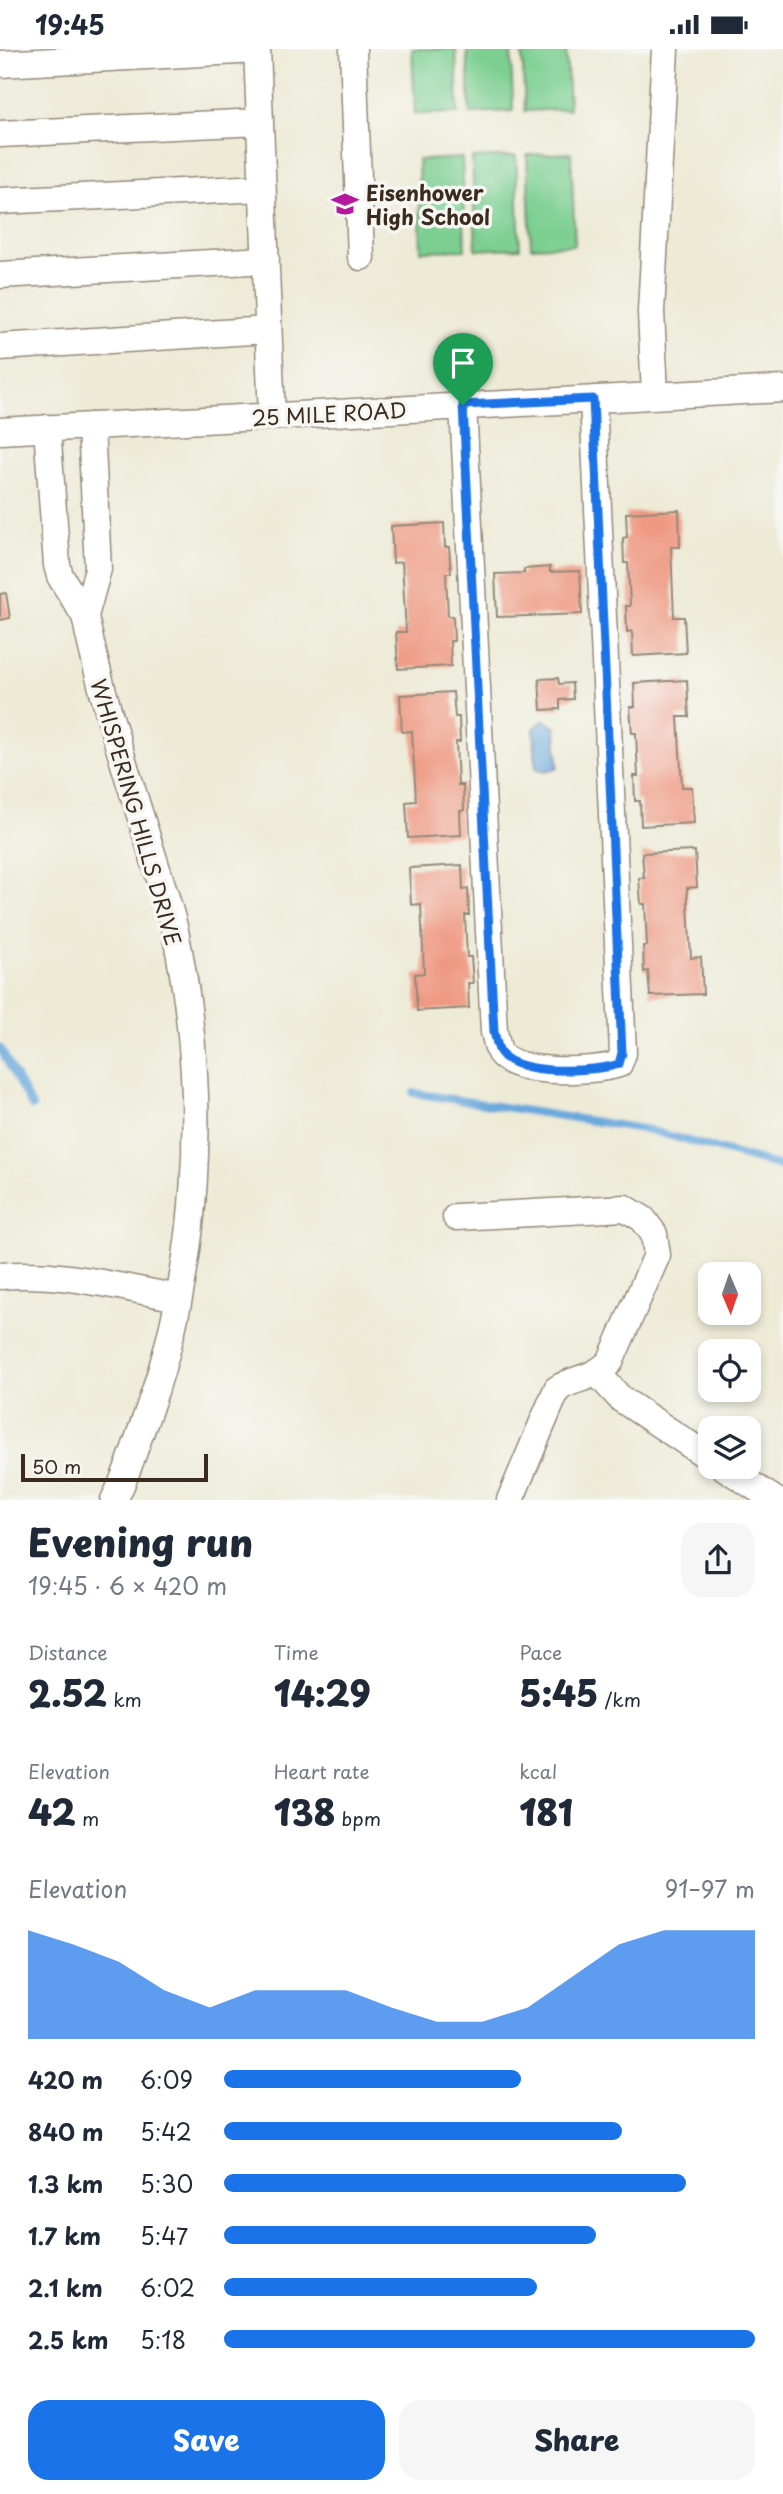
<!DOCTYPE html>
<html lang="en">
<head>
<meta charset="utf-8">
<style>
	:root { --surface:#fff; --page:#f6f6f7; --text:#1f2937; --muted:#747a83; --accent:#1a73e8 }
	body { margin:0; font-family:"Playpen Sans",sans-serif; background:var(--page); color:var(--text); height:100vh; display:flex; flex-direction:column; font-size:26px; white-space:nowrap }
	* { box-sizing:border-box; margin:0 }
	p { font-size:23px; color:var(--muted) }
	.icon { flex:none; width:38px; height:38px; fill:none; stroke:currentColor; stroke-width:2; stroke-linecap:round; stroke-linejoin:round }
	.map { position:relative; height:1451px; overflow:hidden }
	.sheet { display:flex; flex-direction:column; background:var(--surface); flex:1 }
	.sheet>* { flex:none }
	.needle { width:46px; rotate:178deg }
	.controls { position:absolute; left:698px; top:1213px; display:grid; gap:14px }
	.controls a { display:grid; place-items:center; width:63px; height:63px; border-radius:14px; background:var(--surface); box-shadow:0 4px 10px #0003; font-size:35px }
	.scale { position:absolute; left:21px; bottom:18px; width:187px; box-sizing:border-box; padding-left:7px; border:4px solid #3b2a1e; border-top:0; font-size:19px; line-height:24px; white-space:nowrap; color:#3b2a1e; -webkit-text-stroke:5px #f6f6f2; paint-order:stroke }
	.pin { position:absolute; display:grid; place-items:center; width:60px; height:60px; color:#fff; margin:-72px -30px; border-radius:50% 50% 50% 0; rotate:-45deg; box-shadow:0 0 7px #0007 }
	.pin .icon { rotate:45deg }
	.round { display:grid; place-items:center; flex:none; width:74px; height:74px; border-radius:21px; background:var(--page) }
	.summary { display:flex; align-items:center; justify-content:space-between; height:119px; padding:0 28px }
	h1 { font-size:38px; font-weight:800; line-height:52px }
	.figures { display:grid; grid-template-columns:repeat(3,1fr); gap:10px; height:119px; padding:7px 28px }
	.figures div { display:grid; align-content:center }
	.figures b { font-size:35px; font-weight:800 }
	.figures small { font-size:19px; font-weight:400 }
	.figures p { font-size:19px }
	.chart { height:196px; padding:14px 28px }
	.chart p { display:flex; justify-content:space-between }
	.chart svg { width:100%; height:126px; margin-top:7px; fill:var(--accent); opacity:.7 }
	.action { display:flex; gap:14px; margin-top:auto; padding:14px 28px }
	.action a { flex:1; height:80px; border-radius:21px; background:var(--accent); color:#fff; font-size:28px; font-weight:800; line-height:80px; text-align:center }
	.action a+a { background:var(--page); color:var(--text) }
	ul { padding:0 28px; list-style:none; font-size:23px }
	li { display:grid; grid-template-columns:112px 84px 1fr; align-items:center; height:52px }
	li i { height:18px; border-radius:9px; background:var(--accent) }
	.status { display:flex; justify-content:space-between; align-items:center; height:49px; padding:0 35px; background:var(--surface); direction:ltr }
	.status svg { height:19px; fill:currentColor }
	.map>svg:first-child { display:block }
	.green { fill:#7ccf91; stroke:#5c7c58; stroke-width:2 }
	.water { fill:#6ba9dd; stroke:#536a7e; stroke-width:2 }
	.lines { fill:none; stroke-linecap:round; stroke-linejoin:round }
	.stream { stroke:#6ba9dd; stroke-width:8 }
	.building { fill:#ef9982 }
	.minor-casing { stroke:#948a7a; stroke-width:29 }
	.minor { stroke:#fff; stroke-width:26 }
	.route-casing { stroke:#fff; stroke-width:14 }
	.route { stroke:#1a73e8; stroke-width:9 }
	.labels { text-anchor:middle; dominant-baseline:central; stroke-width:7; stroke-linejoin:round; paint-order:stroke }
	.poi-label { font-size:21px; font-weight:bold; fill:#3b2a1e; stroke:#f6f6f2; text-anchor:start }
	.street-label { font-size:21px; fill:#3b2a1e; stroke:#f6f6f2 }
</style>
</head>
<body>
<div class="status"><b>19:45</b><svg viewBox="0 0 49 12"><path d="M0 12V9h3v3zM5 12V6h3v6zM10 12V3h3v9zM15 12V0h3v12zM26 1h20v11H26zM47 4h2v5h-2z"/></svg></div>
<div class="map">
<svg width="783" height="1451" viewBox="0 0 783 1451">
	<rect width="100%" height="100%" fill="#f6f6f2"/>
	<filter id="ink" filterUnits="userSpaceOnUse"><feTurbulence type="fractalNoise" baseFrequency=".0143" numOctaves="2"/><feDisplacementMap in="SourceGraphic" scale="14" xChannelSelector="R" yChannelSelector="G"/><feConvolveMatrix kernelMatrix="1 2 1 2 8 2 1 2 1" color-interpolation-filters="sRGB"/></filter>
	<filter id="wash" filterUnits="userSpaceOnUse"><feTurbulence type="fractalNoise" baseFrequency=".00686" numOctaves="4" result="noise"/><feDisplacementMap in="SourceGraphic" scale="28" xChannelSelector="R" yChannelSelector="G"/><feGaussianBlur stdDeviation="1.57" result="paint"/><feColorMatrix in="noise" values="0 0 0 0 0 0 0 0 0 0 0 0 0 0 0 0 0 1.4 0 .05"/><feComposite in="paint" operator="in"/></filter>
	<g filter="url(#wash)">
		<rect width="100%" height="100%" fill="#edead5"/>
		<path class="green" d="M 412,0 L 456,0 L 458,64 L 415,65 Z
			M 467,0 L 511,0 L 513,62 L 470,64 Z
			M 522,0 L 566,0 L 569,60 L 525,62 Z
			M 571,104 L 575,196 L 531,198 L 527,106 Z
			M 516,107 L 520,199 L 476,201 L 472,109 Z
			M 462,109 L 465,201 L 421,202 L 418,111 Z"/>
		<path class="water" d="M 544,671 L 556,679 L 558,718 C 552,722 542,723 536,719 L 534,680 Z"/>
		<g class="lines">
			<path class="stream" d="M 0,999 L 32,1058
				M 414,1044 L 649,1081 L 783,1118"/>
		</g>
		<g id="blocks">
			<path class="building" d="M 679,461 L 680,498 L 671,498 L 674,568 L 684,568 L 686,604 L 633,607 L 632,582 L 627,583 L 626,557 L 630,557 L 628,514 L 624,514 L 623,489 L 627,488 L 626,464 Z
				M 444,474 L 445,498 L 449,498 L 451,524 L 446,524 L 448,567 L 453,567 L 454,592 L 450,592 L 451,617 L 398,620 L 396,583 L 406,583 L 402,513 L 393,514 L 391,477 Z
				M 550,518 L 550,523 L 580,522 L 582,565 L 497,568 L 495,525 L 524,524 L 524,520 Z
				M 6,544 L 10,569 L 0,571 L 0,545 Z
				M 558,629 L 559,635 L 572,634 L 573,650 L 560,651 L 560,660 L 541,661 L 539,630 Z
				M 687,631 L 689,668 L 678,668 L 682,738 L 692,738 L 694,774 L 641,777 L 640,752 L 635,752 L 634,727 L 638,727 L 636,684 L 632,684 L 630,658 L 635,658 L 634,634 Z
				M 453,643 L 455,668 L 459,668 L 460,693 L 456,693 L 458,736 L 463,736 L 464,761 L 460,762 L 461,786 L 408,789 L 406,753 L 416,752 L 412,682 L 402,683 L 400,646 Z
				M 695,802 L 697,838 L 687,839 L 691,909 L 701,908 L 703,945 L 650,947 L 648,922 L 644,923 L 643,897 L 647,897 L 645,855 L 641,855 L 639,829 L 644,829 L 642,804 Z
				M 462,816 L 463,841 L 468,840 L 469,866 L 465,866 L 467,908 L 471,908 L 473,934 L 468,934 L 469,959 L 417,962 L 415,925 L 424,924 L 421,855 L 411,856 L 409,819 Z"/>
		</g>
	</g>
	<g filter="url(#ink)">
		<use href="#blocks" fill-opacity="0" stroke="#948a7a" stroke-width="2"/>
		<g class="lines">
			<defs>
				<path id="minor" d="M 257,0 L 272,368
					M 353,0 L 361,208
					M 0,15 L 257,1
					M 0,85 L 260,73
					M 0,152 L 262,139
					M 0,226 L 266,211
					M 0,298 L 268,281
					M 655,346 L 651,263 L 665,0
					M 463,356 L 494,983 C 496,989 497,999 500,1004 C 517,1027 595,1023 619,1015 L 623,1004 L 593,350
					M 47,379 L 57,516 L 60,527 L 85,567 L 98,520 L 91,377
					M 0,382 L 783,340
					M 85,567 C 101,647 127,724 151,801 C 159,828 169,855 175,882 C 210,1048 201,1224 141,1382 C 133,1405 125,1430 114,1451
					M 456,1168 L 625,1159 L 643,1170 L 654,1185 L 657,1206 L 610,1313 C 590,1332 577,1327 557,1340 L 510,1451
					M 0,1227 C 61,1222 119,1238 179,1249
					M 598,1325 L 621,1350 L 710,1409
					M 724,1418 L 775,1451"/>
			</defs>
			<use href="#minor" class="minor-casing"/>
			<use href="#minor" class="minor"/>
		</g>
	</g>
	<g class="lines" filter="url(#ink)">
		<defs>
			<path id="route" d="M 593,350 L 622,1004 L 619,1015 C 595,1023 517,1027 501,1004 C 497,999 496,989 494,983 L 463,356 Z"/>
		</defs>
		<use href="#route" class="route-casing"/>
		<use href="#route" class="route"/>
	</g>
	<defs>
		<symbol id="school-bare" viewBox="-9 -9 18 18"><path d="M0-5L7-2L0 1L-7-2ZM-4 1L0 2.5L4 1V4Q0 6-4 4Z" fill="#b5179e" stroke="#f6f6f2" stroke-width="2.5" paint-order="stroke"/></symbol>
	</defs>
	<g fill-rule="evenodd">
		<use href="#school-bare" x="326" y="136" width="38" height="38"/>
	</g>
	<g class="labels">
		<g class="poi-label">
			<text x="366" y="143">Eisenhower<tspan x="366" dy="24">High School</tspan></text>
		</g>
		<g class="street-label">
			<text transform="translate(329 364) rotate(-3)">25 MILE ROAD</text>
			<text transform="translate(137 763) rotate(74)">WHISPERING HILLS DRIVE</text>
		</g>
	</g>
</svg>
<div class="controls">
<a><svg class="needle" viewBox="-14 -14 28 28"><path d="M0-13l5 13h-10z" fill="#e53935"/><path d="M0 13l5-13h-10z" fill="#747a83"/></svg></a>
<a><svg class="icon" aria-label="locate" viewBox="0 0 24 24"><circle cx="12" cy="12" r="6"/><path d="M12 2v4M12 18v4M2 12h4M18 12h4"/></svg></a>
<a><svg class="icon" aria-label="layers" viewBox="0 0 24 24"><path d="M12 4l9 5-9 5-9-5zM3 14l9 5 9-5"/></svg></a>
</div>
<div class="scale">50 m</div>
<div class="pin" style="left:463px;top:356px;background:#1e9e55"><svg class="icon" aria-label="arrive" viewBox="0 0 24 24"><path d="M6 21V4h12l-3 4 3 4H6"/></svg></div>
</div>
<section class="sheet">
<div class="summary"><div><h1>Evening run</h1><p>19:45 · 6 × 420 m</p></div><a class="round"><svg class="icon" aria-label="share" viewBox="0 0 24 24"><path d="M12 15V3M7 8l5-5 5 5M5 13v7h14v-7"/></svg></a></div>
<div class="figures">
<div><p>Distance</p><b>2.52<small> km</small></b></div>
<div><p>Time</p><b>14:29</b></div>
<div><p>Pace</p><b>5:45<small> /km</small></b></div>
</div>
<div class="figures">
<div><p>Elevation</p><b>42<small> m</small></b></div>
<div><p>Heart rate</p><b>138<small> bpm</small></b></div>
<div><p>kcal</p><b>181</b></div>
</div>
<div class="chart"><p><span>Elevation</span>91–97 m</p>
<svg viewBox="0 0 160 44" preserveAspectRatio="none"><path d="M0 44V6L10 11L20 17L30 27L40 33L50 27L60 27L70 27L80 33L90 38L100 38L110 33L120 22L130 11L140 6L150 6L160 6V44z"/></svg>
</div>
<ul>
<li><b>420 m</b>6:09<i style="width:56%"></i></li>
<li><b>840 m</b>5:42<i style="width:75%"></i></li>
<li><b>1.3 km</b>5:30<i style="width:87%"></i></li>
<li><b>1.7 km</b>5:47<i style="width:70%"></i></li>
<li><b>2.1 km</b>6:02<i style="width:59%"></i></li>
<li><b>2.5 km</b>5:18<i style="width:100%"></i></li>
</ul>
<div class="action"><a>Save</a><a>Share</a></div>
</section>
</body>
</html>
